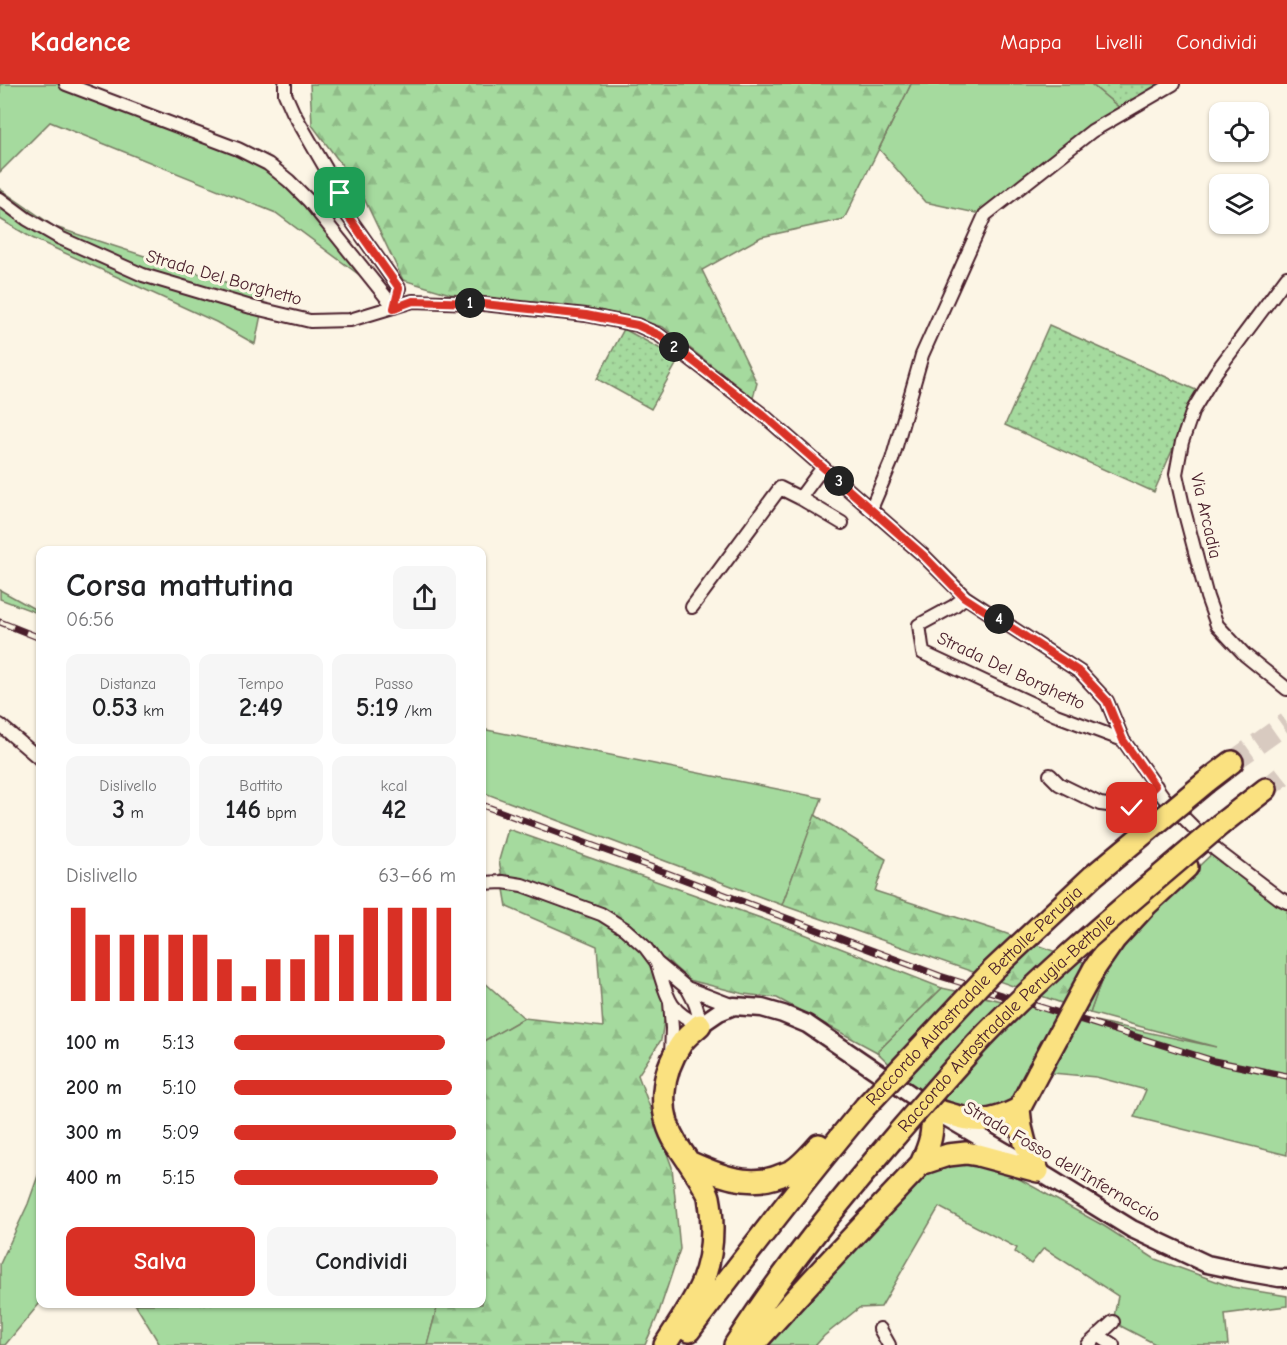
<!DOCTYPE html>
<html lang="it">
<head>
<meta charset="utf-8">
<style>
	:root { --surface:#fff; --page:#f6f6f6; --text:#202124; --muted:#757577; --accent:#d93025 }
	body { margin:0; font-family:"Comic Neue",sans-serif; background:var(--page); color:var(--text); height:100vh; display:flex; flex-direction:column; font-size:22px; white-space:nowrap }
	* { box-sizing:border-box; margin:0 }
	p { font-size:20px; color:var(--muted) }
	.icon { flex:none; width:33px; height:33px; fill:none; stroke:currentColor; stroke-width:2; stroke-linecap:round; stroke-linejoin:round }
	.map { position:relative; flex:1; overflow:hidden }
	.sheet { position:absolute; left:36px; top:462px; width:450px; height:762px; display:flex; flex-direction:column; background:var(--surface); border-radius:12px; box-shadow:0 2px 4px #0004 }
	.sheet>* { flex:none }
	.controls { position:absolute; left:1209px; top:18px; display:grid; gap:12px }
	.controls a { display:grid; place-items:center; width:60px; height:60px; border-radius:12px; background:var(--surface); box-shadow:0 2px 4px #0004; font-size:30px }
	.pin { position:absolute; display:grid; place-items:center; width:51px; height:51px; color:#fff; margin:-26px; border-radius:12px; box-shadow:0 3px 9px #0006 }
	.km { position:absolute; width:30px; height:30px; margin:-15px; border-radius:50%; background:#222; color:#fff; font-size:16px; line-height:30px; text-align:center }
	.round { display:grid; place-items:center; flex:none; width:63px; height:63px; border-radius:12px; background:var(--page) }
	.headline { display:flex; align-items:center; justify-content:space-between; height:102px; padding:0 30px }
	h1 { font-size:33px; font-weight:800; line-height:45px }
	.figures { display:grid; grid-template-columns:repeat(3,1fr); gap:9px; height:102px; padding:6px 30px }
	.figures div { display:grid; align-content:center; border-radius:12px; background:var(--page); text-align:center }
	.figures b { font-size:26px; font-weight:800 }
	.figures small { font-size:16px; font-weight:400 }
	.figures p { font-size:16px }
	.chart { height:168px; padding:12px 30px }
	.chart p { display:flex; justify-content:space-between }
	.chart svg { width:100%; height:108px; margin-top:6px; stroke:var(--accent); stroke-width:6 }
	.primary-button { display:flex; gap:12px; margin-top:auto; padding:12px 30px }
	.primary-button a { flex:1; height:69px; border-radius:12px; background:var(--accent); color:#fff; font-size:24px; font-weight:800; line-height:69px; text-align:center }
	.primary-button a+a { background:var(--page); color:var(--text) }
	ul { padding:0 30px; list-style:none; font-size:20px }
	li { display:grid; grid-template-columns:96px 72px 1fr; align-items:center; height:45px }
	li i { height:15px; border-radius:8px; background:var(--accent) }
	header { display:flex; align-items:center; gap:36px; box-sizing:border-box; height:84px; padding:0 30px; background:var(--accent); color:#fff }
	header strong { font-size:28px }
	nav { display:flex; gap:33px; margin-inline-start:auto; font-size:21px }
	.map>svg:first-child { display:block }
	.grass { fill:#a5da9e; stroke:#787c64; stroke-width:1.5 }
	.forest { fill:url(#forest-firs); stroke:#787c64; stroke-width:1.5 }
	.park { fill:url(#park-dots); stroke:#787c64; stroke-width:1.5 }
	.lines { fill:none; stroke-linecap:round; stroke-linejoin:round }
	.highway-tunnel { stroke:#d8cac0; stroke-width:21; stroke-dasharray:21 10; stroke-linecap:butt }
	.street-casing { stroke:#4a1f2b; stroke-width:16 }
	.secondary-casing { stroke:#4a1f2b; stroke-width:21 }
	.highway-casing { stroke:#4a1f2b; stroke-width:26 }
	.street { stroke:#fcf5e5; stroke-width:12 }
	.secondary { stroke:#fcf5e5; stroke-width:16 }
	.highway { stroke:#fae180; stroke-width:21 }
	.rail-casing { stroke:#4a1f2b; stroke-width:7 }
	.rail { stroke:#fcf5e5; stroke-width:4.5; stroke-dasharray:14; stroke-linecap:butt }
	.highway-bridge-casing { stroke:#4a1f2b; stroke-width:26; stroke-linecap:butt }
	.highway-bridge { stroke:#fae180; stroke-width:21 }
	.route-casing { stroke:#fff; stroke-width:12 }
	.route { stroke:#d93025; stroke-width:8 }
	.labels { text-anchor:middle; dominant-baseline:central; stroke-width:6; stroke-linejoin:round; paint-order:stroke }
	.street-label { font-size:18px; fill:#4a1f2b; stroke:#fcf5e5 }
</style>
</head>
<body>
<header>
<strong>Kadence</strong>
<nav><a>Mappa</a><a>Livelli</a><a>Condividi</a></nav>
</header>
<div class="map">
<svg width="1287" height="1261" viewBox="0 0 1287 1261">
	<defs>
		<pattern id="forest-firs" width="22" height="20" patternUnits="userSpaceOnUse" patternTransform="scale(1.5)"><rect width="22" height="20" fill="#a5da9e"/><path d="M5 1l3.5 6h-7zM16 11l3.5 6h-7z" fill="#90bb88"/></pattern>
		<pattern id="park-dots" width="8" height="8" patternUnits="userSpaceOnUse" patternTransform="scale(1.5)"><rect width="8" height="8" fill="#a5da9e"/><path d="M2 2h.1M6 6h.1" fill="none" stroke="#90bb88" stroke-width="1.8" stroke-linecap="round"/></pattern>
	</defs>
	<rect width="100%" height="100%" fill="#fcf5e5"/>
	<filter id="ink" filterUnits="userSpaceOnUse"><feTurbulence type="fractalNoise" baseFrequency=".0167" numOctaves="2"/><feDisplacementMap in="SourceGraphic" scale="12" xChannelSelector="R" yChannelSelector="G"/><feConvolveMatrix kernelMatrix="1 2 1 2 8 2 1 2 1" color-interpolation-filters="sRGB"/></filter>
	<g filter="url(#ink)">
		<path class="grass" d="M 0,0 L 66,0 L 238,65 L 289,97 L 381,207 L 276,129 L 50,38 L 0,88 Z
			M 911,0 L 1091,0 L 1120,24 L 985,131 L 925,118 L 879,65 Z
			M 0,105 L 55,143 L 265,211 L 255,260 L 216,238 L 32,154 L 0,135 Z
			M 0,506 L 40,528 L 40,530 L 0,515 Z
			M 482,645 L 822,714 L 782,821 L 482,708 Z
			M 1216,766 L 1287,817 L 1287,1071 L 1134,1033 L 1146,1006 L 1096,993 L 1030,987 L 1011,1018 L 982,1030 L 914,1004 L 877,968 L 942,904 L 1216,963 L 1090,929 L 1105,886 L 1162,817 Z
			M 482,896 L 524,934 L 482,958 Z
			M 948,1075 L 1001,1085 L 1104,1142 L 1155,1175 L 1232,1203 L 1287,1212 L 1287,1222 L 1225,1230 L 1228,1261 L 1157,1261 L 1113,1238 L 1118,1212 L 1044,1164 L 1031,1180 L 1015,1168 L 1017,1164 L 939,1123 L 881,1223 L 859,1224 L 824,1252 L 816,1261 L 762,1261 L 903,1110 Z
			M 40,1086 L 40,1219 L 5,1261 L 0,1261 L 0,1180 L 28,1120 Z
			M 135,1220 L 438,1220 L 427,1261 L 160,1261 Z"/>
		<path class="forest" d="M 310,0 L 911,0 L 844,135 L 761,153 L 702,186 L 757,299 L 753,314 L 663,243 L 599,226 L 450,210 L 403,196 L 359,104 L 312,41 Z
			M 815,731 L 886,775 L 875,807 L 999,847 L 1105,886 L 1090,929 L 782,821 Z
			M 508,745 L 789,844 L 942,904 L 877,968 L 777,914 L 744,910 L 689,896 L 669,878 L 655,891 L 666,925 L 661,956 L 638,991 L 672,1083 L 680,1165 L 658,1231 L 645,1261 L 427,1261 L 438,1220 L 482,1220 L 482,958 L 524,934 L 603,943 L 597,862 L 507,823 L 499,776 Z"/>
		<path class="park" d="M 1091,0 L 1163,0 L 1120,24 Z
			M 1049,241 L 1198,307 L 1154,408 L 1005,341 Z
			M 624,245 L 679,275 L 651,325 L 597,295 Z"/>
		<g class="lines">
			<path class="highway-tunnel" d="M 1232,678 L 1287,639
				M 1266,705 L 1287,688"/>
			<defs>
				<path id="street" d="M 66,0 L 238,65 L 268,80 L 289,97 L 309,117 L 394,223
					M 285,0 L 285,10 L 293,28 L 340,109 L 338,118 L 399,204 L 394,223
					M 0,115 L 27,135 L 60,154 L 143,191 L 251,223 L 310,237 L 350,236 L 413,217 L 474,219 L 586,231 L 637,241 L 659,251 L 762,330 L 923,471 L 965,513 L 1080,588 L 1107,617 L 1123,656 L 1164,714 L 1216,766 L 1279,814 L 1287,818
					M 1287,193 L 1216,288 L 1193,326 L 1182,358 L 1176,390 L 1184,426 L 1207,513 L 1217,541 L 1245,571 L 1287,605
					M 800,414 L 842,439
					M 871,425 L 892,376 L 922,271 L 985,131 L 1092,47 L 1173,0
					M 965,513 L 954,522 L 919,541 L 923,569 L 1056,631 L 1123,656
					M 692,523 L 780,404 L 800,414 L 823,383
					M 0,641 L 40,675
					M 1050,691 L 1059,700 L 1100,720 L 1132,724 L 1156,702
					M 482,799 L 503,798 L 522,801 L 601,830 L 625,845 L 645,863 L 657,879 L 687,904 L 734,922
					M 657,880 C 667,911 667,927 700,941 C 699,926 694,916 687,904
					M 670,918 L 672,944 L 671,971
					M 880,1245 L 889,1261
					M 1098,1251 L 1113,1261
					M 1088,1261 L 1113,1238"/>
				<path id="secondary" d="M 700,941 L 719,928 L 734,922 L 762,924 L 783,930 L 807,940 L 932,1025 L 1038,1087 L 1132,1145 L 1207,1180 L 1245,1188 L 1279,1194 L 1287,1194"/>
				<path id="highway" d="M 1206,698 L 1232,678
					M 1221,740 L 1266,705
					M 1094,885 L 1114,856 L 1147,820 L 1187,783
					M 689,1078 C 718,1091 748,1104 779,1092 C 783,1090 788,1089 792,1087 C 800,1082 812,1069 819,1061
					M 921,1080 C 931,1058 933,1050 932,1025 C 971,1036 981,1044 1019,1025
					M 1038,1087 L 1025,1059 L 1021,1043 L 1019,1025 L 1039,987
					M 689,1247 C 746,1171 804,1096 865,1023
					M 665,1261 C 691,1220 712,1196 712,1145 C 712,1135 711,1123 709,1113 C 708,1108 703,1102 701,1097 C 693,1084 684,1071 676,1059 C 657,1028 661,989 681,960 C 686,952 694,947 700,941
					M 735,1261 C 783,1186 839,1118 897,1050
					M 753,1261 L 826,1181 L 921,1080 L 948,1071 L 966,1069 L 978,1071 L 1038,1087"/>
			</defs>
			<use href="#street" class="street-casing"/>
			<use href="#secondary" class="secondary-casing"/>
			<use href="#highway" class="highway-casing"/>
			<use href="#street" class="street"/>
			<use href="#secondary" class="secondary"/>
			<use href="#highway" class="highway"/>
			<defs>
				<path id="rail" d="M 0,538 L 40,554
					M 482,721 L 659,786 L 940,892 L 1214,977 L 1287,992"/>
			</defs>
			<use href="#rail" class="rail-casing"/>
			<use href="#rail" class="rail"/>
			<defs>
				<g id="highway-bridge">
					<path d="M 1039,987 L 1094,885"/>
					<path id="s1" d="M 865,1023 L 993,886 L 1093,792 L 1206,698"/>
					<path id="s2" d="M 897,1050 C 925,1018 953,985 982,954 C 1056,877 1140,810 1221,740"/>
				</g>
			</defs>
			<use href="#highway-bridge" class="highway-bridge-casing"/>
			<use href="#highway-bridge" class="highway-bridge"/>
		</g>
	</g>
	<g class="lines" filter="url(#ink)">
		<defs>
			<path id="route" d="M 340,109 L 338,118 L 399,204 L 394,224 L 413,217 L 474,219 L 586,231 L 637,241 L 659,251 L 762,330 L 923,471 L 964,513 L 1080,588 L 1107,617 L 1123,656 L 1155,702 L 1132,724"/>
		</defs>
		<use href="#route" class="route-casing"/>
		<use href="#route" class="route"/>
	</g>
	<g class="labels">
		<g class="street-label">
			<text transform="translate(224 194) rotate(16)">Strada Del Borghetto</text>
			<text transform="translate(1206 432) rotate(77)">Via Arcadia</text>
			<text transform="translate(1011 587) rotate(25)">Strada Del Borghetto</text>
			<text stroke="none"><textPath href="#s1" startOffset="156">Raccordo Autostradale Bettolle-Perugia</textPath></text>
			<text stroke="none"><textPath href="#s2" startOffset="156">Raccordo Autostradale Perugia-Bettolle</textPath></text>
			<text transform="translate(1062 1078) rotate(30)">Strada Fosso dell'Infernaccio</text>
		</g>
	</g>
</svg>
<div class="controls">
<a><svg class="icon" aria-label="locate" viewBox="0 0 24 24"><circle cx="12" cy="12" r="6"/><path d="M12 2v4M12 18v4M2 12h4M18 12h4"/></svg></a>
<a><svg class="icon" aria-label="layers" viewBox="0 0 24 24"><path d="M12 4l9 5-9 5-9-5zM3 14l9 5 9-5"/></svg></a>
</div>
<div class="pin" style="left:340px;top:109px;background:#1e9e55"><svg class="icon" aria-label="arrive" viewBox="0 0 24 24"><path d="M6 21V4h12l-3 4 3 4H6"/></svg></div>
<div class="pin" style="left:1132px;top:724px;background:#d93025"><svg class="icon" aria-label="check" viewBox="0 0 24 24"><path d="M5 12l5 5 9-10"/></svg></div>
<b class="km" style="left:470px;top:219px">1</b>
<b class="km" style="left:674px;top:263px">2</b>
<b class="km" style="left:839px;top:397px">3</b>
<b class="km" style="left:999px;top:535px">4</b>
<section class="sheet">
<div class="headline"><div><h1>Corsa mattutina</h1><p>06:56</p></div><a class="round"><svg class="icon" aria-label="share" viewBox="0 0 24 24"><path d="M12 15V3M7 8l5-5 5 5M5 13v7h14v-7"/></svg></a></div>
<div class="figures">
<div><p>Distanza</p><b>0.53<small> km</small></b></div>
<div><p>Tempo</p><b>2:49</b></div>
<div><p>Passo</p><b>5:19<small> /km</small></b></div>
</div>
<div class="figures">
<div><p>Dislivello</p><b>3<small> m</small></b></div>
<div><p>Battito</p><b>146<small> bpm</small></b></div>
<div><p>kcal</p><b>42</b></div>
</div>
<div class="chart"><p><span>Dislivello</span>63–66 m</p>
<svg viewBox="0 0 160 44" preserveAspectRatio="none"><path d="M5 44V6M15 44V17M25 44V17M35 44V17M45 44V17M55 44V17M65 44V27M75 44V38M85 44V27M95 44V27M105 44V17M115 44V17M125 44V6M135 44V6M145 44V6M155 44V6"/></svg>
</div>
<ul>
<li><b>100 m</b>5:13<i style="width:95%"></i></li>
<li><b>200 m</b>5:10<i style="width:98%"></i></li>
<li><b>300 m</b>5:09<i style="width:100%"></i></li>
<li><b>400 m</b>5:15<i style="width:92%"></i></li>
</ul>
<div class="primary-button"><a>Salva</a><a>Condividi</a></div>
</section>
</div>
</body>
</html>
